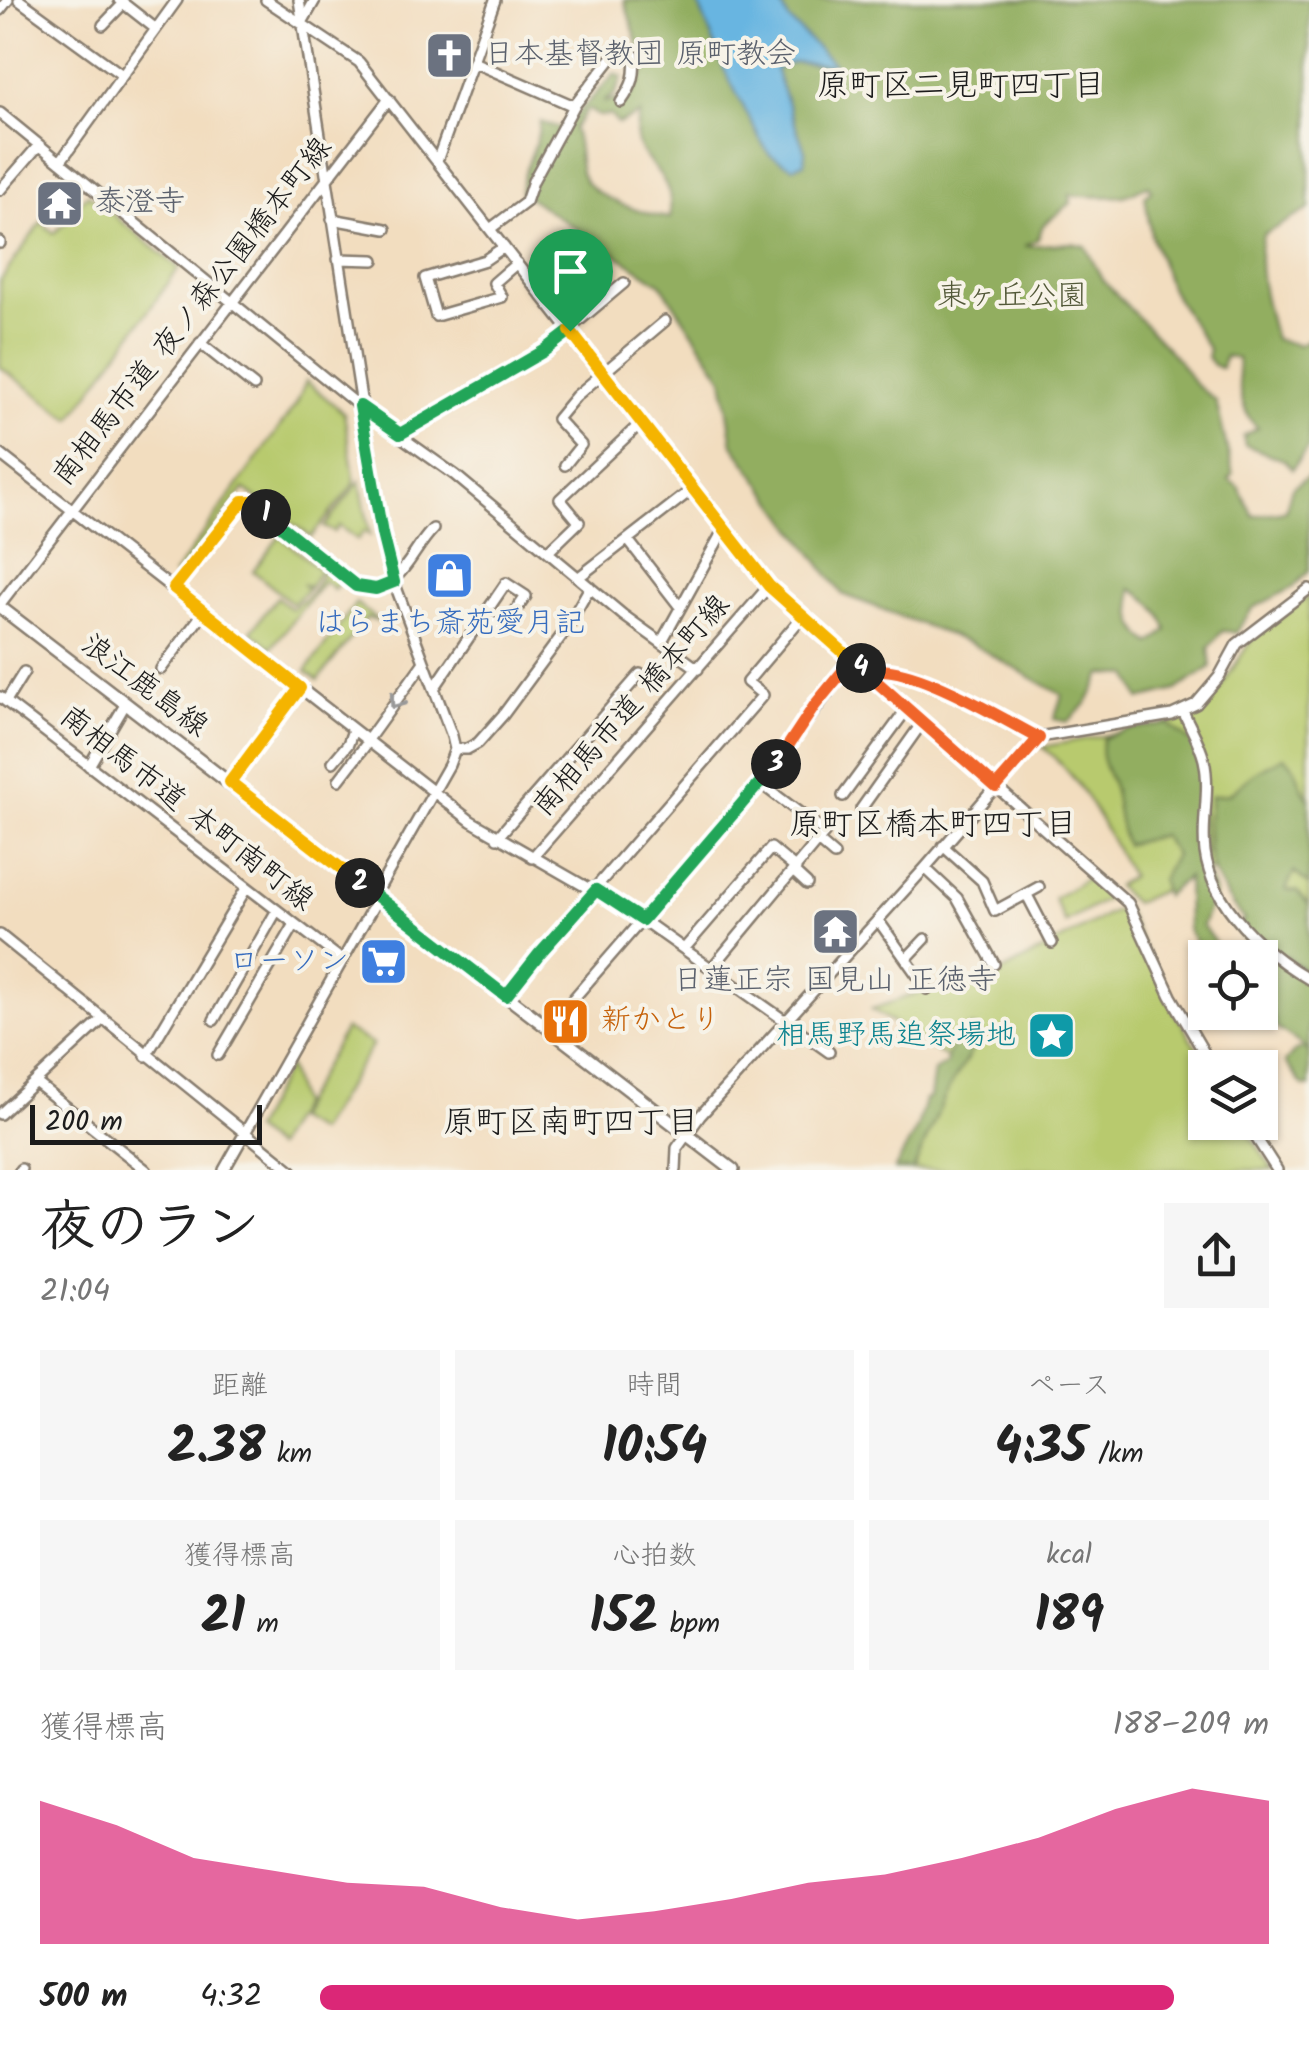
<!DOCTYPE html>
<html lang="ja">
<head>
<meta charset="utf-8">
<style>
	:root { --surface:#fff; --page:#f6f6f6; --text:#222; --muted:#767676; --accent:#db2777 }
	body { margin:0; font-family:Kalam,"Klee One",sans-serif; background:var(--page); color:var(--text); height:100vh; display:flex; flex-direction:column; font-size:38px; white-space:nowrap }
	* { box-sizing:border-box; margin:0 }
	p { font-size:32px; color:var(--muted) }
	.icon { flex:none; width:55px; height:55px; fill:none; stroke:currentColor; stroke-width:2; stroke-linecap:round; stroke-linejoin:round }
	.map { position:relative; height:1170px; overflow:hidden }
	.sheet { display:flex; flex-direction:column; background:var(--surface); flex:1 }
	.sheet>* { flex:none }
	.fabs { position:absolute; left:1188px; top:940px; display:grid; gap:20px }
	.fabs a { display:grid; place-items:center; width:90px; height:90px; border-radius:0px; background:var(--surface); box-shadow:0 2px 8px #0004; font-size:50px }
	.scale { position:absolute; left:30px; bottom:25px; width:232px; box-sizing:border-box; padding-left:10px; border:5px solid #1c1c1c; border-top:0; font-size:28px; line-height:35px; white-space:nowrap; color:#1c1c1c; -webkit-text-stroke:8px #f7f3e8; paint-order:stroke }
	.pin { position:absolute; display:grid; place-items:center; width:85px; height:85px; color:#fff; margin:-102px -42px; border-radius:50% 50% 50% 0; rotate:-45deg; box-shadow:0 0 10px #0007 }
	.pin .icon { rotate:45deg }
	.km { position:absolute; width:50px; height:50px; margin:-25px; border-radius:50%; background:#222; color:#fff; font-size:28px; line-height:50px; text-align:center }
	.round { display:grid; place-items:center; flex:none; width:105px; height:105px; border-radius:0px; background:var(--page) }
	.head { display:flex; align-items:center; justify-content:space-between; height:170px; padding:0 40px }
	h1 { font-size:55px; font-weight:600; line-height:75px }
	.figures { display:grid; grid-template-columns:repeat(3,1fr); gap:15px; height:170px; padding:10px 40px }
	.figures div { display:grid; align-content:center; border-radius:0px; background:var(--page); text-align:center }
	.figures b { font-size:50px; font-weight:600 }
	.figures small { font-size:28px; font-weight:400 }
	.figures p { font-size:28px }
	.chart { height:280px; padding:20px 40px }
	.chart p { display:flex; justify-content:space-between }
	.chart svg { width:100%; height:180px; margin-top:10px; fill:var(--accent); opacity:.7 }
	ul { padding:0 40px; list-style:none; font-size:32px }
	li { display:grid; grid-template-columns:160px 120px 1fr; align-items:center; height:75px }
	li i { height:25px; border-radius:12px; background:var(--accent) }
	.map>svg:first-child { display:block }
	.green { fill:#b8ca6e; stroke:#6a7345; stroke-width:2.5 }
	.forest { fill:#92ae61; stroke:#57653e; stroke-width:2.5; fill-rule:evenodd }
	.water { fill:#68b5e1; stroke:#42687e; stroke-width:2.5 }
	.lines { fill:none; stroke-linecap:round; stroke-linejoin:round }
	.minor-casing { stroke:#877c6e; stroke-width:14 }
	.major-casing { stroke:#877c6e; stroke-width:16 }
	.minor { stroke:#fff; stroke-width:9 }
	.major { stroke:#fff; stroke-width:11 }
	.oneway { stroke:#999 }
	.split-1-casing { stroke:#fff; stroke-width:20 }
	.split-2-casing { stroke:#fff; stroke-width:20 }
	.split-3-casing { stroke:#fff; stroke-width:20 }
	.split-4-casing { stroke:#fff; stroke-width:20 }
	.split-5-casing { stroke:#fff; stroke-width:20 }
	.split-1 { stroke:#22a559; stroke-width:12 }
	.split-2 { stroke:#f5b400; stroke-width:12 }
	.split-3 { stroke:#22a559; stroke-width:12 }
	.split-4 { stroke:#f0652b; stroke-width:12 }
	.split-5 { stroke:#f5b400; stroke-width:12 }
	.labels { text-anchor:middle; dominant-baseline:central; stroke-width:8; stroke-linejoin:round; paint-order:stroke }
	.worship-label { font-size:30px; fill:#5b616d; stroke:#f7f3e8; text-anchor:start }
	.park-label { font-size:30px; fill:#535939; stroke:#f7f3e8 }
	.street-label { font-size:30px; fill:#1c1c1c; stroke:#f7f3e8 }
	.shop-label { font-size:30px; fill:#366cbe; stroke:#f7f3e8 }
	.food-label { font-size:30px; fill:#c56008; stroke:#f7f3e8; text-anchor:start }
	.culture-label { font-size:30px; fill:#0d838f; stroke:#f7f3e8; text-anchor:end }
	.neighbourhood-label { font-size:32px; fill:#1c1c1c; stroke:#f7f3e8 }
</style>
</head>
<body>
<div class="map">
<svg width="1309" height="1170" viewBox="0 0 1309 1170">
	<rect width="100%" height="100%" fill="#f7f3e8"/>
	<filter id="ink" filterUnits="userSpaceOnUse"><feTurbulence type="fractalNoise" baseFrequency=".01" numOctaves="2"/><feDisplacementMap in="SourceGraphic" scale="20" xChannelSelector="R" yChannelSelector="G"/><feConvolveMatrix kernelMatrix="1 2 1 2 8 2 1 2 1" color-interpolation-filters="sRGB"/></filter>
	<filter id="wash" filterUnits="userSpaceOnUse"><feTurbulence type="fractalNoise" baseFrequency=".0048" numOctaves="4" result="noise"/><feDisplacementMap in="SourceGraphic" scale="40" xChannelSelector="R" yChannelSelector="G"/><feGaussianBlur stdDeviation="2.25" result="paint"/><feColorMatrix in="noise" values="0 0 0 0 0 0 0 0 0 0 0 0 0 0 0 0 0 1.4 0 .05"/><feComposite in="paint" operator="in"/></filter>
	<g filter="url(#wash)">
		<rect width="100%" height="100%" fill="#f2ddbf"/>
		<path class="green" d="M 88,194 L 179,268 L 71,419 L 0,367 L 0,281 L 41,222 L 54,233 L 69,219 L 66,214 Z
			M 306,381 L 344,413 L 355,483 L 311,537 L 244,489 L 177,577 L 174,574 L 297,403 Z
			M 360,481 L 370,535 L 364,531 L 358,540 L 339,526 L 334,532 L 324,527 Z
			M 280,536 L 320,570 L 310,587 L 302,584 L 308,589 L 293,604 L 253,571 Z
			M 323,570 L 341,580 L 334,589 L 324,581 L 271,648 L 251,631 L 277,597 L 291,609 C 308,599 317,588 323,570 Z
			M 1309,596 L 1309,976 C 1261,941 1241,921 1211,869 L 1134,903 L 1116,886 L 1131,876 C 1105,832 1085,779 1042,747 L 1181,721 L 1214,698 L 1253,637 Z
			M 356,603 L 380,622 L 367,618 L 318,680 L 306,671 Z
			M 1090,876 L 1112,896 L 1065,923 L 1054,899 Z
			M 1124,906 L 1175,1012 L 1209,1067 L 1205,1068 L 1205,1122 L 1242,1123 L 1273,1170 L 906,1170 L 953,1062 L 872,1009 L 921,992 L 991,978 Z
			M 345,1029 L 373,1044 L 318,1132 L 294,1119 Z
			M 288,1066 L 300,1104 L 275,1148 L 253,1130 Z"/>
		<path class="forest" d="M 624,0 L 717,0 L 775,90 L 771,0 L 1309,0 L 1309,209 L 1263,235 C 1254,266 1267,308 1275,339 L 1299,345 L 1309,339 L 1309,446 L 1292,469 L 1284,460 L 1245,445 L 1243,436 L 1258,428 C 1241,415 1237,380 1238,359 L 1225,356 L 1221,368 L 1213,365 L 1207,357 L 1209,350 L 1170,288 L 1151,236 L 1145,196 L 1151,190 L 1148,185 C 1141,188 1130,195 1123,196 C 1115,197 1076,197 1070,194 L 1071,203 L 1043,225 L 1038,239 L 1025,246 L 1072,243 L 1085,246 L 1102,279 L 1177,359 L 1195,384 L 1216,401 L 1233,474 L 1229,480 L 1239,487 L 1253,516 L 1285,511 L 1292,488 L 1309,476 L 1309,571 L 1292,588 L 1253,608 L 1236,632 L 1222,631 L 1209,648 L 1211,667 L 1176,690 L 1140,699 L 1129,675 L 1102,674 L 1088,702 L 1068,722 L 1054,719 L 1062,695 L 970,643 L 842,594 L 733,445 L 723,378 L 661,284 L 520,192 C 523,166 538,149 540,122 L 562,129 L 615,74 L 622,77 L 615,94 L 603,102 L 628,98 L 646,69 ZM 588,109 L 598,116 L 610,115 L 618,124 L 640,114 C 625,157 660,160 669,193 C 671,201 670,210 671,218 C 649,216 593,198 583,177 C 576,164 581,146 573,129 ZM 1131,589 C 1149,598 1161,610 1167,630 L 1151,644 C 1131,629 1132,613 1131,589 Z
			M 1168,724 L 1192,743 L 1201,762 L 1205,870 L 1215,894 L 1202,925 L 1226,957 L 1205,958 L 1205,960 L 1188,930 L 1187,877 L 1165,896 L 1161,880 L 1175,855 L 1162,835 L 1126,845 C 1118,827 1118,810 1114,791 C 1109,770 1097,761 1103,738 L 1128,729 Z
			M 1284,757 C 1300,766 1297,786 1309,798 L 1309,885 L 1294,872 L 1286,889 L 1297,891 L 1309,905 L 1309,973 L 1286,956 L 1250,946 L 1235,928 L 1244,920 C 1207,875 1204,853 1211,796 L 1229,794 L 1254,773 Z
			M 1260,958 L 1284,959 L 1309,976 L 1309,1050 L 1305,1048 L 1309,1053 L 1309,1087 L 1303,1086 L 1285,1062 L 1296,1050 L 1305,1047 L 1276,1028 L 1272,1011 L 1260,1000 Z
			M 968,1027 L 976,1028 L 979,1032 L 974,1047 L 948,1090 L 913,1170 L 894,1170 L 917,1128 L 925,1100 L 930,1098 L 934,1071 L 946,1064 L 948,1053 Z"/>
		<path class="water" d="M 697,0 L 778,0 L 790,21 L 835,65 L 794,62 L 775,69 L 805,151 L 804,163 L 793,167 L 769,154 L 760,139 L 725,71 Z"/>
	</g>
	<g filter="url(#ink)">
		<g class="lines">
			<defs>
				<path id="minor" d="M 19,0 L 122,75
					M 119,0 L 156,29
					M 266,0 L 359,62 L 769,586 L 1128,903 L 1171,996 L 1213,1068
					M 0,10 L 8,0
					M 303,21 L 315,0
					M 103,25 L 124,3
					M 473,62 L 574,106 L 533,181 L 526,202 L 490,229
					M 574,106 L 614,55 L 624,48 L 634,55 C 636,76 633,85 621,102
					M 0,113 L 369,414 L 455,475 L 623,615 L 698,669
					M 437,161 L 495,0
					M 60,162 L 177,0
					M 0,190 L 39,145
					M 332,219 L 386,229
					M 0,243 L 0,242
					M 504,247 L 485,260 L 425,278 L 436,316 L 502,297 L 494,283 L 517,263
					M 338,259 L 374,260
					M 200,343 L 254,386
					M 400,434 L 543,351 L 624,283
					M 0,454 L 471,821 L 640,918 L 829,1052
					M 565,465 L 581,445 L 557,419 L 576,396 L 665,321
					M 628,540 L 680,607
					M 549,551 L 579,522 L 560,499 L 642,422
					M 579,577 L 694,488
					M 174,588 L 236,508 L 246,500 L 363,589 C 402,591 410,552 433,529
					M 0,604 L 389,99
					M 662,641 L 724,529
					M 161,669 L 204,612
					M 867,673 C 900,656 1007,721 1039,737
					M 435,687 L 506,583 L 526,596 L 503,629 L 484,617
					M 0,697 L 342,960
					M 6,701 L 24,672
					M 1183,711 C 1190,727 1200,743 1204,760 C 1211,791 1201,822 1205,852 C 1212,906 1264,953 1309,979
					M 367,741 L 424,662
					M 455,749 L 467,749 L 478,743 L 503,715 L 565,631 L 590,587
					M 333,762 L 348,744 L 353,730
					M 89,766 L 126,703
					M 339,780 L 368,742
					M 230,782 L 299,687
					M 843,796 L 907,709
					M 861,809 L 922,723
					M 497,838 L 640,674
					M 819,842 L 834,855
					M 943,846 L 982,881 L 995,911 L 1039,887
					M 532,858 L 769,586
					M 925,868 L 957,898 L 994,964
					M 794,872 L 807,884
					M 1027,895 L 1052,943
					M 878,920 L 927,989
					M 0,935 L 291,1170
					M 684,949 L 771,848 L 796,869
					M 907,958 L 925,939
					M 711,969 L 825,832 L 760,783
					M 506,996 L 550,940 L 763,695 L 747,682 L 802,617
					M 214,1020 L 277,910
					M 548,1028 L 764,779 L 852,660
					M 218,1055 L 295,924
					M 146,1056 L 247,887
					M 35,1082 L 102,1020
					M 0,1114 L 35,1082 L 146,1170
					M 1246,1122 L 1277,1170
					M 20,1170 L 21,1169
					M 224,1170 L 376,901 L 378,890 L 449,765 L 455,749 L 452,736 L 394,582 L 382,534 L 299,0
					M 676,1170 L 677,1148 L 700,1116 L 925,868 L 1039,737 L 1172,715 L 1196,704 L 1219,677 L 1237,644 L 1309,589"/>
				<path id="major" d="M 0,607 L 733,1170"/>
			</defs>
			<use href="#minor" class="minor-casing"/>
			<use href="#major" class="major-casing"/>
			<use href="#minor" class="minor"/>
			<use href="#major" class="major"/>
		</g>
		<defs><path id="oneway-chevron" d="M-2-3.5L2.5 0L-2 3.5" fill="none" stroke-width="1.6" stroke-linecap="round" stroke-linejoin="round" transform="scale(2.5)"/></defs>
		<use class="oneway" href="#oneway-chevron" transform="translate(396 702) rotate(126)"/>
	</g>
	<g class="lines" filter="url(#ink)">
		<defs>
			<path id="split-1" d="M 266,514 L 356,586 L 376,589 L 394,582 L 382,534 L 360,406 L 400,434 L 544,351 L 570,331"/>
			<path id="split-2" d="M 266,514 L 250,501 L 243,501 L 174,588 L 300,688 L 230,782 L 360,883"/>
			<path id="split-3" d="M 360,883 L 506,996 L 539,954 L 596,890 L 642,920 L 776,764"/>
			<path id="split-4" d="M 776,764 L 815,705 L 852,660 L 996,787 L 1039,738 C 1006,721 900,656 867,673 L 861,668"/>
			<path id="split-5" d="M 570,331 L 769,586 L 861,668"/>
		</defs>
		<use href="#split-1" class="split-1-casing"/>
		<use href="#split-2" class="split-2-casing"/>
		<use href="#split-3" class="split-3-casing"/>
		<use href="#split-4" class="split-4-casing"/>
		<use href="#split-5" class="split-5-casing"/>
		<use href="#split-1" class="split-1"/>
		<use href="#split-2" class="split-2"/>
		<use href="#split-3" class="split-3"/>
		<use href="#split-4" class="split-4"/>
		<use href="#split-5" class="split-5"/>
	</g>
	<defs>
		<symbol id="church-square" viewBox="-11 -11 22 22"><rect x="-9" y="-9" width="18" height="18" rx="4" fill="#6b7280" stroke="#f7f3e8"/><path d="M-1.2-6h2.4v3.5h3.3v2.4h-3.3V6h-2.4V-.1h-3.3v-2.4h3.3Z" fill="#fff"/></symbol>
		<symbol id="temple-square" viewBox="-11 -11 22 22"><rect x="-9" y="-9" width="18" height="18" rx="4" fill="#6b7280" stroke="#f7f3e8"/><path d="M0-6L5-2H3V0L6.5 2.5H4V6H1.5V3h-3V6H-4V2.5H-6.5L-3 0V-2H-5Z" fill="#fff"/></symbol>
		<symbol id="shop-square" viewBox="-11 -11 22 22"><rect x="-9" y="-9" width="18" height="18" rx="4" fill="#3f7fe0" stroke="#f7f3e8"/><path d="M-5-2.5h2.3a2.7 3.5 0 0 1 5.4 0H5L5.5 6h-11ZM-1.5-2.5h3a1.5 2.3 0 0 0-3 0Z" fill="#fff"/></symbol>
		<symbol id="supermarket-square" viewBox="-11 -11 22 22"><rect x="-9" y="-9" width="18" height="18" rx="4" fill="#3f7fe0" stroke="#f7f3e8"/><path d="M-6-5.5h2.5l.6 2H6L4.5 2H-2.5L-4.4-4H-6ZM-1.5 3.2a1.3 1.3 0 1 0 .1 0ZM3 3.2a1.3 1.3 0 1 0 .1 0Z" fill="#fff"/></symbol>
		<symbol id="restaurant-square" viewBox="-11 -11 22 22"><rect x="-9" y="-9" width="18" height="18" rx="4" fill="#e8710a" stroke="#f7f3e8"/><path d="M-5-6h1v4h1v-4h1v4h1v-4h1v5L-1.5 .5V6h-2V.5L-5-1ZM5-6V6H3V1.5H1.5Q1.5-4 5-6Z" fill="#fff"/></symbol>
		<symbol id="sight-square" viewBox="-11 -11 22 22"><rect x="-9" y="-9" width="18" height="18" rx="4" fill="#0f9aa8" stroke="#f7f3e8"/><path d="M0-6L1.8-2.2L6-1.7L2.9 1.2L3.7 5.4L0 3.3L-3.7 5.4L-2.9 1.2L-6-1.7L-1.8-2.2Z" fill="#fff"/></symbol>
	</defs>
	<g fill-rule="evenodd">
		<use href="#church-square" x="422" y="28" width="55" height="55"/>
		<use href="#temple-square" x="32" y="176" width="55" height="55"/>
		<use href="#shop-square" x="422" y="548" width="55" height="55"/>
		<use href="#temple-square" x="808" y="904" width="55" height="55"/>
		<use href="#supermarket-square" x="356" y="934" width="55" height="55"/>
		<use href="#restaurant-square" x="538" y="994" width="55" height="55"/>
		<use href="#sight-square" x="1024" y="1008" width="55" height="55"/>
	</g>
	<g class="labels">
		<g class="worship-label">
			<text x="484" y="55">日本基督教団 原町教会</text>
			<text x="95" y="203">泰澄寺</text>
			<text x="835" y="981" text-anchor="middle">日蓮正宗 国見山 正徳寺</text>
		</g>
		<g class="park-label">
			<text x="1012" y="297">東ヶ丘公園</text>
		</g>
		<g class="street-label">
			<text transform="translate(193 312) rotate(-52)">南相馬市道 夜ノ森公園橋本町線</text>
			<text transform="translate(144 686) rotate(37)">浪江鹿島線</text>
			<text transform="translate(632 706) rotate(-49)">南相馬市道 橋本町線</text>
			<text transform="translate(186 809) rotate(38)">南相馬市道 本町南町線</text>
		</g>
		<g class="shop-label">
			<text x="450" y="624">はらまち斎苑愛月記</text>
			<text x="349" y="962" text-anchor="end">ローソン</text>
		</g>
		<g class="food-label">
			<text x="601" y="1021">新かとり</text>
		</g>
		<g class="culture-label">
			<text x="1016" y="1036">相馬野馬追祭場地</text>
		</g>
		<g class="neighbourhood-label">
			<text x="961" y="86">原町区二見町四丁目</text>
			<text x="933" y="825">原町区橋本町四丁目</text>
			<text x="571" y="1123">原町区南町四丁目</text>
		</g>
	</g>
</svg>
<div class="fabs">
<a><svg class="icon" aria-label="locate" viewBox="0 0 24 24"><circle cx="12" cy="12" r="6"/><path d="M12 2v4M12 18v4M2 12h4M18 12h4"/></svg></a>
<a><svg class="icon" aria-label="layers" viewBox="0 0 24 24"><path d="M12 4l9 5-9 5-9-5zM3 14l9 5 9-5"/></svg></a>
</div>
<div class="scale">200 m</div>
<div class="pin" style="left:570px;top:331px;background:#1e9e55"><svg class="icon" aria-label="arrive" viewBox="0 0 24 24"><path d="M6 21V4h12l-3 4 3 4H6"/></svg></div>
<b class="km" style="left:266px;top:514px">1</b>
<b class="km" style="left:360px;top:883px">2</b>
<b class="km" style="left:776px;top:764px">3</b>
<b class="km" style="left:861px;top:668px">4</b>
</div>
<section class="sheet">
<div class="head"><div><h1>夜のラン</h1><p>21:04</p></div><a class="round"><svg class="icon" aria-label="share" viewBox="0 0 24 24"><path d="M12 15V3M7 8l5-5 5 5M5 13v7h14v-7"/></svg></a></div>
<div class="figures">
<div><p>距離</p><b>2.38<small> km</small></b></div>
<div><p>時間</p><b>10:54</b></div>
<div><p>ペース</p><b>4:35<small> /km</small></b></div>
</div>
<div class="figures">
<div><p>獲得標高</p><b>21<small> m</small></b></div>
<div><p>心拍数</p><b>152<small> bpm</small></b></div>
<div><p>kcal</p><b>189</b></div>
</div>
<div class="chart"><p><span>獲得標高</span>188–209 m</p>
<svg viewBox="0 0 160 44" preserveAspectRatio="none"><path d="M0 44V9L10 15L20 23L30 26L40 29L50 30L60 35L70 38L80 36L90 33L100 29L110 27L120 23L130 18L140 11L150 6L160 9V44z"/></svg>
</div>
<ul>
<li><b>500 m</b>4:32<i style="width:90%"></i></li>
</ul>
</section>
</body>
</html>
